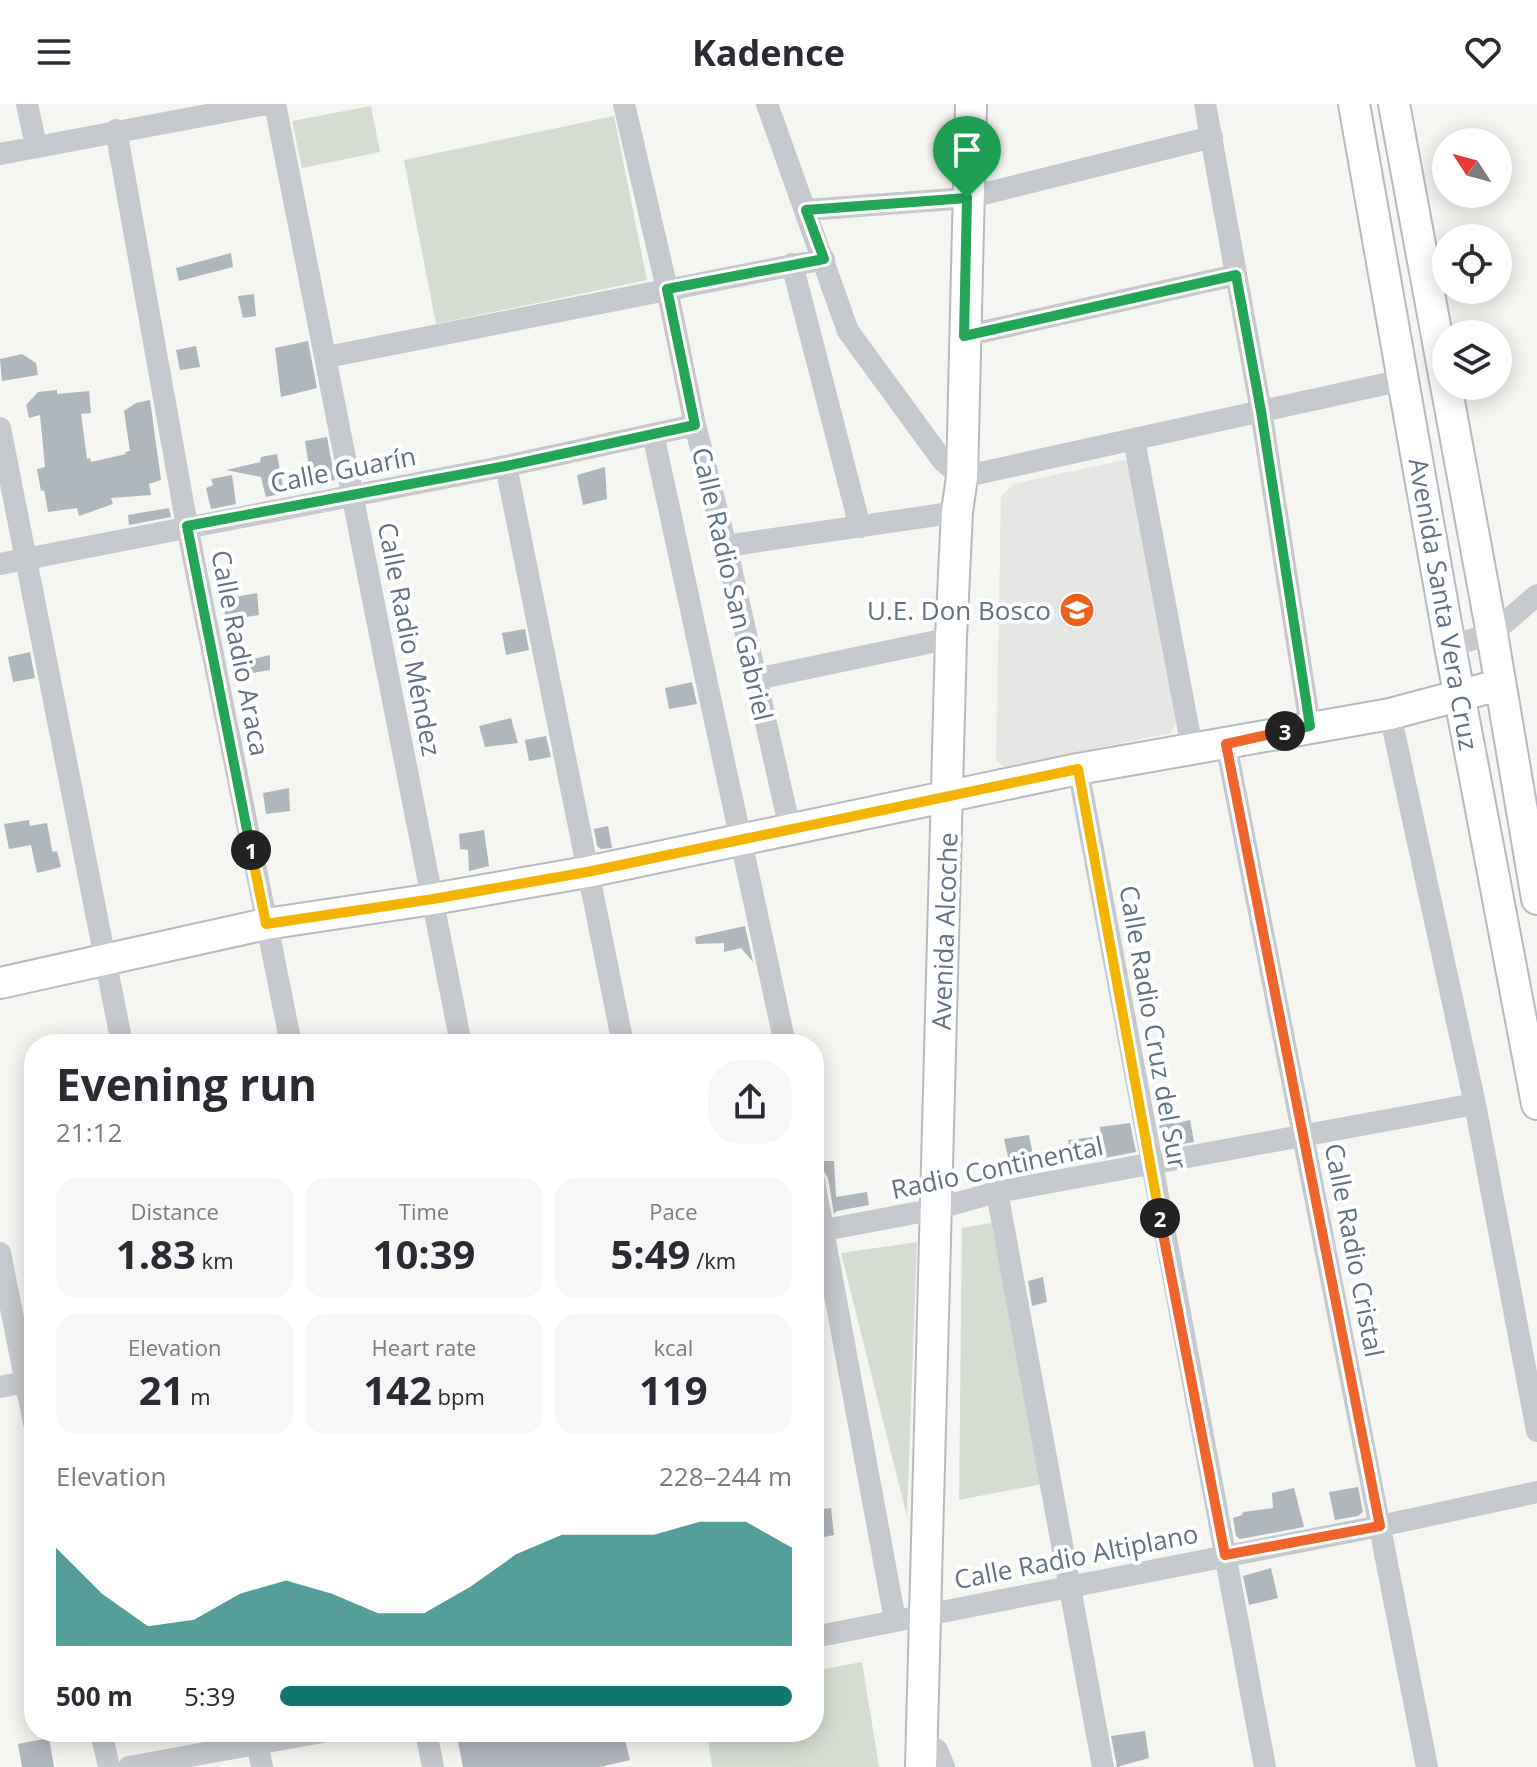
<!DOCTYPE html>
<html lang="en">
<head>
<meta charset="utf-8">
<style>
	:root { --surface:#fff; --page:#f7f7f7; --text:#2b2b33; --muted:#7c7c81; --accent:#0f766e }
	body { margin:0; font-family:"Open Sans",sans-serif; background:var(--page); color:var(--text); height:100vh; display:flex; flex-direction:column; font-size:30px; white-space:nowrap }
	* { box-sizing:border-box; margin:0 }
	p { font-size:26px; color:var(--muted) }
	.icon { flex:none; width:44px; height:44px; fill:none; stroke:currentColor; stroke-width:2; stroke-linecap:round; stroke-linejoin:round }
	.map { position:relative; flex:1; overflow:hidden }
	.sheet { position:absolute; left:24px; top:930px; width:800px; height:708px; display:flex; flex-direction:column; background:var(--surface); border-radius:32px; box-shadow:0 4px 20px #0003 }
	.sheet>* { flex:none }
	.needle { width:52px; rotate:306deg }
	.fabs { position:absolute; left:1432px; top:24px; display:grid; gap:16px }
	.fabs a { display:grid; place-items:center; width:80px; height:80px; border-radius:50%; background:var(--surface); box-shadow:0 4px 20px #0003; font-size:40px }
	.pin { position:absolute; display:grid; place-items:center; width:68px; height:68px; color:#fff; margin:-82px -34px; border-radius:50% 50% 50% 0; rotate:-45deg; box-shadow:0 0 8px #0007 }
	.pin .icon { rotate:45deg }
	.km { position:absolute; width:40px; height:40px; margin:-20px; border-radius:50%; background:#222; color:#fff; font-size:22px; line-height:40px; text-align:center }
	.round { display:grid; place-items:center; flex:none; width:84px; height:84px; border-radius:32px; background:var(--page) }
	.overview { display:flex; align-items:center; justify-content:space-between; height:136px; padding:0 32px }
	h1 { font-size:44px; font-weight:700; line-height:60px }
	.metrics { display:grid; grid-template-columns:repeat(3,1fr); gap:12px; height:136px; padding:8px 32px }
	.metrics div { display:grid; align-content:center; border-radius:20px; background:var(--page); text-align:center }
	.metrics b { font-size:40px; font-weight:700 }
	.metrics small { font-size:22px; font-weight:400 }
	.metrics p { font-size:22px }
	.chart { height:224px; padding:16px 32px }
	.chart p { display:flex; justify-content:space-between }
	.chart svg { width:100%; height:144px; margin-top:8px; fill:var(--accent); opacity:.7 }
	ul { padding:0 32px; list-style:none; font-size:26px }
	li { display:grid; grid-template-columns:128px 96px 1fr; align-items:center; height:60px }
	li i { height:20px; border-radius:10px; background:var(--accent) }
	header { display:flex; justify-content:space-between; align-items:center; height:104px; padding:0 32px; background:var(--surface); font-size:36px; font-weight:700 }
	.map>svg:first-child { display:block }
	.built { fill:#e6e7e5 }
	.green { fill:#d5ddd2 }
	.building { fill:#afb6bc }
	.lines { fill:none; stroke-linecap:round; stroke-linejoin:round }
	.secondary-casing { stroke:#b7bbc1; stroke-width:34 }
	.street { stroke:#c5c8cc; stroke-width:22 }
	.secondary { stroke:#fff; stroke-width:30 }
	.split-1-casing { stroke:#fff; stroke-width:16 }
	.split-2-casing { stroke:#fff; stroke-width:16 }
	.split-3-casing { stroke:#fff; stroke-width:16 }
	.split-4-casing { stroke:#fff; stroke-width:16 }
	.split-1 { stroke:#22a559; stroke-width:10 }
	.split-2 { stroke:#f5b400; stroke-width:10 }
	.split-3 { stroke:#f0652b; stroke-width:10 }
	.split-4 { stroke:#22a559; stroke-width:10 }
	.labels { text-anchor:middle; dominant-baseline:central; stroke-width:8; stroke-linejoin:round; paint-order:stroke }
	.street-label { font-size:26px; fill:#627285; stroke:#fff }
	.poi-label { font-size:26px; fill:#627285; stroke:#fff; text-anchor:end }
</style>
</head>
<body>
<header><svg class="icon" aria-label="menu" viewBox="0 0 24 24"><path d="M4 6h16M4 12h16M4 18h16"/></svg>Kadence<svg class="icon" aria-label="heart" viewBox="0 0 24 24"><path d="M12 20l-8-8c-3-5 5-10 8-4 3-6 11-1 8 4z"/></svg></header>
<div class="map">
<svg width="1537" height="1663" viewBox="0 0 1537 1663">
	<rect width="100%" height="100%" fill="#f5f6f1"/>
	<path class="built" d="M 1124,356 L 1129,360 L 1176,620 L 1171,629 L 1004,663 L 996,656 L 1001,392 L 1013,380 Z"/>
	<path class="green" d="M 371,2 L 380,48 L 302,64 L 292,17 Z
		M 614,12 L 647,176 L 436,220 L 404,56 Z
		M 991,1119 L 1047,1379 L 959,1396 L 962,1124 Z
		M 917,1138 L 907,1412 L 841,1149 Z
		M 862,1558 L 879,1663 L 712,1663 L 707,1628 L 814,1628 L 814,1567 Z"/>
	<path class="building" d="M 231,149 L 233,163 L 179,177 L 176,164 Z
		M 254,190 L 256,212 L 243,214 L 238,192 Z
		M 308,237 L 317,284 L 281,293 L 275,244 Z
		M 196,242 L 200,263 L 180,266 L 176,246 Z
		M 22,250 L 36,259 L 38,271 L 2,277 L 0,255 Z
		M 57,286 L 57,290 L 89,287 L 91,309 L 81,310 L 87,355 L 90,354 L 91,358 L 126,350 L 125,348 L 130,347 L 124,307 L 136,299 L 150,296 L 161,376 L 149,380 L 151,391 L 111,394 L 113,400 L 79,412 L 77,404 L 48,408 L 44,386 L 41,387 L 37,365 L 45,363 L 40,311 L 29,314 L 26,301 L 38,288 Z
		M 327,333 L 335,376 L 312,382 L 305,337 Z
		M 277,350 L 284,389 L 266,393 L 261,373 L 226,366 L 260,358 L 261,353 Z
		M 605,363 L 607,395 L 583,401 L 577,371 Z
		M 232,371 L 236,400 L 211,405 L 206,384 L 213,381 L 211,375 Z
		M 169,404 L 171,413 L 129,421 L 128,411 Z
		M 257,489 L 259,511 L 226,516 L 223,495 Z
		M 525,525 L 529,546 L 506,551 L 502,529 Z
		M 30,548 L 35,574 L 13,578 L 8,553 Z
		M 270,551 L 270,566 L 253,569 L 252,575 L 239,579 L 236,559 Z
		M 692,578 L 697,600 L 669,605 L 665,584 Z
		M 511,614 L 518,639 L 485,643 L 479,622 Z
		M 546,632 L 551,653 L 529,657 L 525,636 Z
		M 289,684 L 290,707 L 266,710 L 263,689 Z
		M 29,716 L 30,722 L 47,719 L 52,746 L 53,748 L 57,747 L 61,763 L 37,769 L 31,741 L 9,745 L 4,720 Z
		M 608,722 L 612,744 L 601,745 L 597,742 L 594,725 Z
		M 484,726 L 489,762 L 469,767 L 468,746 L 460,745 L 459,730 Z
		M 745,822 L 753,858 L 741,844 L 724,848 L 724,839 L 696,840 L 695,833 Z
		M 1171,1012 L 1174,1020 L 1190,1016 L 1194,1038 L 1163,1043 L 1158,1014 Z
		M 1130,1019 L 1136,1048 L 1073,1060 L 1068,1036 L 1101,1032 L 1100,1023 Z
		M 1029,1031 L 1036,1067 L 1001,1072 L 997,1056 L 1008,1053 L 1004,1035 Z
		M 823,1057 L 834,1057 L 836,1093 L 867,1088 L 869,1101 L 837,1107 L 834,1110 L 828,1074 L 823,1066 Z
		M 1043,1173 L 1047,1198 L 1032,1202 L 1028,1177 Z
		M 1358,1383 L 1363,1408 L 1358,1412 L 1335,1416 L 1329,1388 Z
		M 1294,1384 L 1304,1423 L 1240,1435 L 1236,1432 L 1233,1414 L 1242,1411 L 1243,1408 L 1273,1404 L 1272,1389 Z
		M 831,1404 L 834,1431 L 814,1435 L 814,1406 Z
		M 1271,1464 L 1278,1494 L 1249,1501 L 1243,1472 Z
		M 1145,1627 L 1149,1654 L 1117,1663 L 1111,1632 Z
		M 456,1628 L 623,1628 L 630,1656 L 600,1663 L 463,1663 Z
		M 49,1634 L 54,1663 L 22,1663 L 18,1640 Z"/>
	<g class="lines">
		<defs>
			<path id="secondary" d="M 1354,0 L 1450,542 L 1537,1000
				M 1394,0 L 1492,530 L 1537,795
				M 0,879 L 266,820 L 433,795 L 587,768 L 1078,665 L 1390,610 L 1499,581
				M 921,1663 L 951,534 L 957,408 L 962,373 L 971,0"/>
		</defs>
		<use href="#secondary" class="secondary-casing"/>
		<path class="street" d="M 27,0 L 36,42
			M 275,0 L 461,940
			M 624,0 L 667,185 L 695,321 L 726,442 L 790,725
			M 767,0 L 848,227 L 943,357 L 962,373 L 1403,276
			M 1205,0 L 1261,307 L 1310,622
			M 116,26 L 187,422 L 291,940
			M 0,50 L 266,0
			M 806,106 L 967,94 L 1212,33
			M 792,160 L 860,423
			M 964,232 L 1236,171
			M 327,253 L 824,155
			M 0,324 L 122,940
			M 653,330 L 785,940
			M 1134,336 L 1192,644
			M 506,362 L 623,940
			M 726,442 L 957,408
			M 0,460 L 506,362 L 695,321
			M 1450,542 L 1492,530 L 1537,491
			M 756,575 L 951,534
			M 1390,610 L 1475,1000 L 1537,1327
			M 1226,640 L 1427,1663
			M 1078,665 L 1265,1663
			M 814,1077 L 895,1516
			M 997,1088 L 1103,1663
			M 814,1128 L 936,1105 L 997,1088 L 1475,1000
			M 0,1149 L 34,1319
			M 0,1283 L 34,1276
			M 814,1533 L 1380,1422 L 1537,1388
			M 101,1628 L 109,1663
			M 255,1628 L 262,1663
			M 426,1628 L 433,1663
			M 921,1637 L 937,1646 L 944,1663
			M 129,1663 L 322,1628"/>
		<use href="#secondary" class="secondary"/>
	</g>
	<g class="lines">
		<defs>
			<path id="split-1" d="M 251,746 L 187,422 L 506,362 L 695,321 L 667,185 L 824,155 L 806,106 L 967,94"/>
			<path id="split-2" d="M 251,746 L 266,820 L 433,795 L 587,768 L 1078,665 L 1160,1114"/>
			<path id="split-3" d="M 1160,1114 L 1225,1451 L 1380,1422 L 1226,640 L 1285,627"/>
			<path id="split-4" d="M 967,94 L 964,232 L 1236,171 L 1261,307 L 1310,622 L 1285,627"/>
		</defs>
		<use href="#split-1" class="split-1-casing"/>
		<use href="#split-2" class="split-2-casing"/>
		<use href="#split-3" class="split-3-casing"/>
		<use href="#split-4" class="split-4-casing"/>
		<use href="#split-1" class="split-1"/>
		<use href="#split-2" class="split-2"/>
		<use href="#split-3" class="split-3"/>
		<use href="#split-4" class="split-4"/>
	</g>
	<defs>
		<symbol id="school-disc" viewBox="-11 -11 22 22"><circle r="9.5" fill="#ef6018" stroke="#fff"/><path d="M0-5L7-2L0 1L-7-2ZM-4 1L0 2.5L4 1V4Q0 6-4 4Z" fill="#fff"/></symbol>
	</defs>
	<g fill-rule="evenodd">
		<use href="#school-disc" x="1057" y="486" width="40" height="40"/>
	</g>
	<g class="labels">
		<g class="street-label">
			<text transform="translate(343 365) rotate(-11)">Calle Guarín</text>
			<text transform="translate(733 480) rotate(77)">Calle Radio San Gabriel</text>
			<text transform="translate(1444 500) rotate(80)">Avenida Santa Vera Cruz</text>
			<text transform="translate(410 535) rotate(79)">Calle Radio Méndez</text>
			<text transform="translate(241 549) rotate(79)">Calle Radio Araca</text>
			<text transform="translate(944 827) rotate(-88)">Avenida Alcoche</text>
			<text transform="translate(1154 923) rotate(80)">Calle Radio Cruz del Sur</text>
			<text transform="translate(997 1063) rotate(-12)">Radio Continental</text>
			<text transform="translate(1355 1146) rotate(79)">Calle Radio Cristal</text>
			<text transform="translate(1076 1452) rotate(-11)">Calle Radio Altiplano</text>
		</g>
		<g class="poi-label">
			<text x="1051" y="506">U.E. Don Bosco</text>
		</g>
	</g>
</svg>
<div class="fabs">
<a><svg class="needle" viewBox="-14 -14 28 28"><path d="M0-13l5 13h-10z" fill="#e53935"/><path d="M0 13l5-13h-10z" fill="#7c7c81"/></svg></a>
<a><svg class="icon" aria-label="locate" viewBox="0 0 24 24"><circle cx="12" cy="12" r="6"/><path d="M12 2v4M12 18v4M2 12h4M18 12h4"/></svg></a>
<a><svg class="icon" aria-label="layers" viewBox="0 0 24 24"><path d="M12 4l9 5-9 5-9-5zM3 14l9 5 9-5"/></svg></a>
</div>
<div class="pin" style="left:967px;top:94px;background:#1e9e55"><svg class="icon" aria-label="arrive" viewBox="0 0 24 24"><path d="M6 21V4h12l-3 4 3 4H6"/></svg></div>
<b class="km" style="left:251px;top:746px">1</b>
<b class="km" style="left:1160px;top:1114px">2</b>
<b class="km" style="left:1285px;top:627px">3</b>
<section class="sheet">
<div class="overview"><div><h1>Evening run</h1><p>21:12</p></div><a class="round"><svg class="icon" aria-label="share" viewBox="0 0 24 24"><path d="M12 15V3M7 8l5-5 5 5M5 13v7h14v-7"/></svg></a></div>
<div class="metrics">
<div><p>Distance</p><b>1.83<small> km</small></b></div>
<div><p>Time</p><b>10:39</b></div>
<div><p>Pace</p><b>5:49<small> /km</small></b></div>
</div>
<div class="metrics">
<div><p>Elevation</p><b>21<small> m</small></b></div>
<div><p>Heart rate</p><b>142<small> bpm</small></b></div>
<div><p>kcal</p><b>119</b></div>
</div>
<div class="chart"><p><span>Elevation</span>228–244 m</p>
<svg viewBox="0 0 160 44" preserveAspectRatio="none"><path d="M0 44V14L10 28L20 38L30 36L40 28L50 24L60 28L70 34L80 34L90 26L100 16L110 10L120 10L130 10L140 6L150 6L160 14V44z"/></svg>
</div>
<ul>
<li><b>500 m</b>5:39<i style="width:100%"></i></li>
</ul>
</section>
</div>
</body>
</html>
